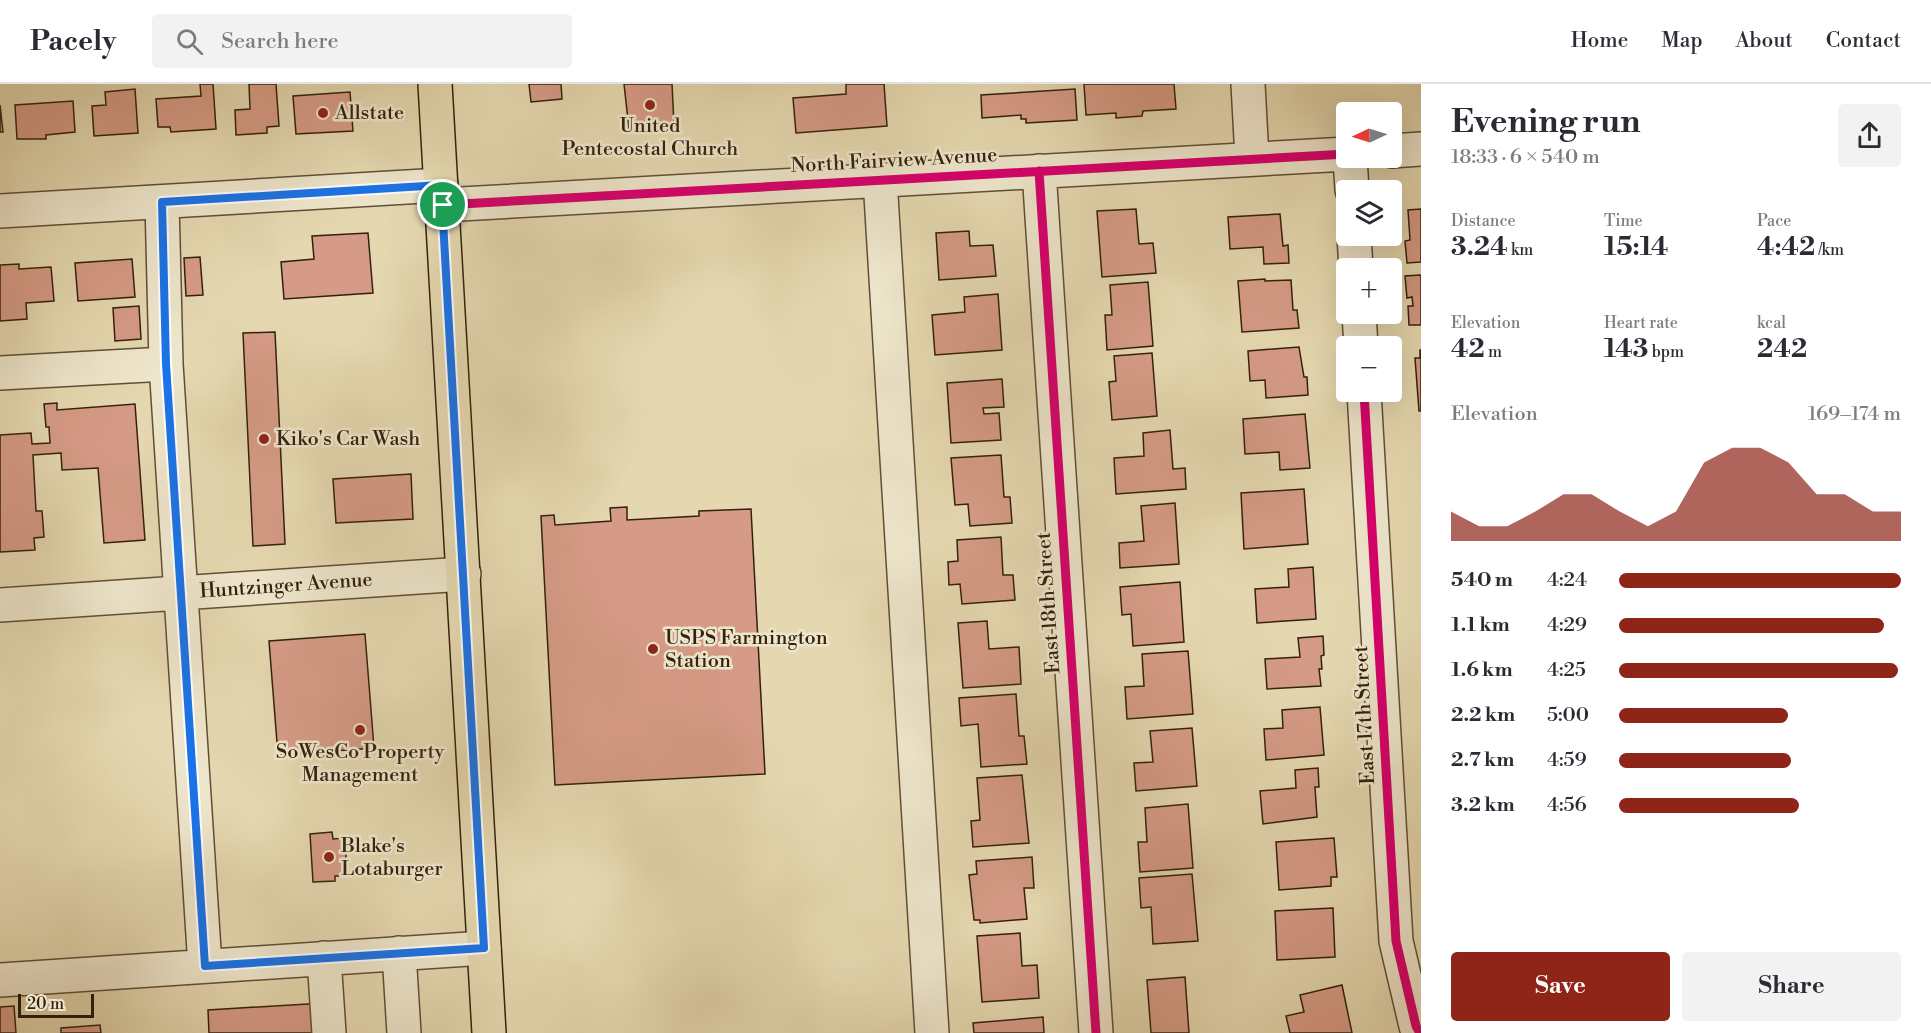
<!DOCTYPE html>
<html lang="en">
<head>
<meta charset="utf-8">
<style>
	:root { --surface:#fff; --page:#f2f2f3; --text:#2b2b33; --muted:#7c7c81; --line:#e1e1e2; --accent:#8f2418 }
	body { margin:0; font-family:"Libre Bodoni",serif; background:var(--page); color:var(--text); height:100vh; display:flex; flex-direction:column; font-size:22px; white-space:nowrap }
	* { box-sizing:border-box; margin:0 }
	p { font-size:20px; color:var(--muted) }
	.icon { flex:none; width:33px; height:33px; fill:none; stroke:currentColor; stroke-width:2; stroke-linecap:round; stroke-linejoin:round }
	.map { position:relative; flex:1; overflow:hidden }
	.details { display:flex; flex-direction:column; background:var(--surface); width:510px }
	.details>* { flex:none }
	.needle { width:39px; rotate:266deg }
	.buttons { position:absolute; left:1336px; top:18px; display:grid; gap:12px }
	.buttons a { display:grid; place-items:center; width:66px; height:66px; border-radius:6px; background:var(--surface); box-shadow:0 6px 24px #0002; font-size:30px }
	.scale { position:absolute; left:18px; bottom:15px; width:76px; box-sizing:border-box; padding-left:6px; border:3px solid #33210d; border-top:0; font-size:16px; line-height:21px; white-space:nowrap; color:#33210d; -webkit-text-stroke:4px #eee6cc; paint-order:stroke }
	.pin { position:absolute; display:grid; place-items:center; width:51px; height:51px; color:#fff; margin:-26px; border:3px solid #fff; border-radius:50%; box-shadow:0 2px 6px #0007 }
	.round { display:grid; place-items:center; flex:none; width:63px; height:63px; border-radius:6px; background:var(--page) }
	.overview { display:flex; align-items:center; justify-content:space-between; height:102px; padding:0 30px }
	h1 { font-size:33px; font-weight:700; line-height:45px }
	.stats { display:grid; grid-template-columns:repeat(3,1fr); gap:9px; height:102px; padding:6px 30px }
	.stats div { display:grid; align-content:center }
	.stats b { font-size:26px; font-weight:700 }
	.stats small { font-size:16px; font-weight:400 }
	.stats p { font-size:16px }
	.chart { height:168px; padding:12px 30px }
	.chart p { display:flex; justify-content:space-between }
	.chart svg { width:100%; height:108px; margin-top:6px; fill:var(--accent); opacity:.7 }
	.button { display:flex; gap:12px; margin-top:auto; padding:12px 30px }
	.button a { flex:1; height:69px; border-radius:6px; background:var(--accent); color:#fff; font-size:24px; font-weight:700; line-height:69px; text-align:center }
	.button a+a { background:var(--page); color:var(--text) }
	ul { padding:0 30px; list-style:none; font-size:20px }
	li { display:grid; grid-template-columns:96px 72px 1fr; align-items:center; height:45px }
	li i { height:15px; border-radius:8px; background:var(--accent) }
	header { display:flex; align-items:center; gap:36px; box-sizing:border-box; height:84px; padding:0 30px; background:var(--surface); border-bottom:2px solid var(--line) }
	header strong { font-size:28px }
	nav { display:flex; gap:33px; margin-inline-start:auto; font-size:21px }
	.search { width:420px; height:54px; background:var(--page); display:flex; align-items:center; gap:15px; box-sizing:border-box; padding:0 21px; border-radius:6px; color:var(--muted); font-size:22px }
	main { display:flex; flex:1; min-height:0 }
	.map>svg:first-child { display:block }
	.building { fill:#d69b86; stroke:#33210d; stroke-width:1.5 }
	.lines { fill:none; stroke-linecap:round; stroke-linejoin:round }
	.minor-casing { stroke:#604f36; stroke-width:36 }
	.major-casing { stroke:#33210d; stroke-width:36 }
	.minor { stroke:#eee6cc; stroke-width:33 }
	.major { stroke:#e5d8b0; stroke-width:33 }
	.cycleway-casing { stroke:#eee6cc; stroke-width:13 }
	.cycleway { stroke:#d6006c; stroke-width:9 }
	.route-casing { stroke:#fff; stroke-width:12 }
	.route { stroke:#1a73e8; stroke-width:8 }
	.poi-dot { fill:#8f2418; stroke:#eee6cc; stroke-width:2 }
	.labels { text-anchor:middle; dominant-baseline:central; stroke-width:5; stroke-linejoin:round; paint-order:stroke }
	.poi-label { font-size:20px; fill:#33210d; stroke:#eee6cc; text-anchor:start }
	.street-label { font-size:20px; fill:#33210d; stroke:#eee6cc }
</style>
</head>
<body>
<header>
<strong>Pacely</strong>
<div class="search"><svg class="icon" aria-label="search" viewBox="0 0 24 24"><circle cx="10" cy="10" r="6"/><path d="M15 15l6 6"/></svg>Search here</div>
<nav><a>Home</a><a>Map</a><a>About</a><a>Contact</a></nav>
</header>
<main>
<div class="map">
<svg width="1421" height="949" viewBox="0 0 1421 949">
	<rect width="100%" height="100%" fill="#e5d8b0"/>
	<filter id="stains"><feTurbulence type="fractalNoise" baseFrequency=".00333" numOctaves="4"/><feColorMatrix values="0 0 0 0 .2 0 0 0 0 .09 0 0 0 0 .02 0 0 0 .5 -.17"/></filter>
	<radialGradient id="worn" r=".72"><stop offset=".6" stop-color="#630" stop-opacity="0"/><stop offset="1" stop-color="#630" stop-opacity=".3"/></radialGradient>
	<path class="building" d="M 200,0 L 213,0 L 216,45 L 171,48 L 170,43 L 158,43 L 156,15 L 201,12 Z
		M 249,0 L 276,0 L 279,42 L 267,43 L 267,49 L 236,51 L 235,26 L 250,25 Z
		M 529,0 L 561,0 L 562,15 L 531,18 Z
		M 624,0 L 672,0 L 674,41 L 629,45 Z
		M 846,0 L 884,0 L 887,42 L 796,49 L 793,14 L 846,10 Z
		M 1084,0 L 1174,0 L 1176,25 L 1143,27 L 1142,32 L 1116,34 L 1116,29 L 1086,31 Z
		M 135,5 L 138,49 L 94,52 L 92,22 L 106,21 L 105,8 Z
		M 1075,5 L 1077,36 L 1026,39 L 1026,35 L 1021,35 L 1021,31 L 982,34 L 981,11 Z
		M 350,8 L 353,47 L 296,50 L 293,12 Z
		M 73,17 L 75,48 L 46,51 L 46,55 L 17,55 L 15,21 Z
		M 0,21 L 3,48 L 0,48 Z
		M 1136,125 L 1139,160 L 1153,159 L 1156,189 L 1102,193 L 1097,127 Z
		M 1421,125 L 1421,178 L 1407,179 L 1405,157 L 1410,156 L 1408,126 Z
		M 1280,130 L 1283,162 L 1288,161 L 1289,179 L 1264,180 L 1263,163 L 1230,165 L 1228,133 Z
		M 969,147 L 970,162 L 993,161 L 996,192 L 939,196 L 936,149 Z
		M 368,149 L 373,209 L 284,215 L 281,178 L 314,175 L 312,152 Z
		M 200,173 L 203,211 L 186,212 L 184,174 Z
		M 132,175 L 135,213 L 78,217 L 75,179 Z
		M 19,180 L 19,185 L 51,183 L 54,217 L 26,219 L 27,235 L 0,237 L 0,181 Z
		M 1421,191 L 1421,241 L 1409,241 L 1408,222 L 1413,222 L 1412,213 L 1407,214 L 1405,192 Z
		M 1265,195 L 1265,197 L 1291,196 L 1293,226 L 1297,226 L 1299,244 L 1242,248 L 1238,197 Z
		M 1148,198 L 1153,262 L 1107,266 L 1105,231 L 1112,231 L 1110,201 Z
		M 998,210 L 1002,266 L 935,271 L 932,231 L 965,228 L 964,213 Z
		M 139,222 L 141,255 L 115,257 L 113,224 Z
		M 275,248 L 285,460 L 253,462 L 243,249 Z
		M 1299,263 L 1304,293 L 1307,293 L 1308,311 L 1266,314 L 1265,296 L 1250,297 L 1248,267 Z
		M 1420,266 L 1421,266 L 1421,327 L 1419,327 L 1415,274 L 1420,274 Z
		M 1152,269 L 1157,332 L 1112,336 L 1109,298 L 1116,297 L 1114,272 Z
		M 1002,295 L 1004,323 L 983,324 L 984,330 L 999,329 L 1001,356 L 951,359 L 947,299 Z
		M 57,319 L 57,326 L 135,320 L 145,456 L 104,459 L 98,384 L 62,386 L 61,369 L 33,371 L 36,427 L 42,427 L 44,453 L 34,454 L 35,466 L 0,468 L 0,351 L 31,349 L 32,360 L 50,359 L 49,343 L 46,343 L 44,320 Z
		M 1305,330 L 1310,384 L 1280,386 L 1279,368 L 1245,370 L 1243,335 Z
		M 1170,346 L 1173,385 L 1185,384 L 1186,405 L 1116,410 L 1114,374 L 1144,372 L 1143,349 Z
		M 1001,371 L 1004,413 L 1010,413 L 1012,439 L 970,442 L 968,420 L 955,421 L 951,374 Z
		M 411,390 L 413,435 L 336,439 L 333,395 Z
		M 1304,405 L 1308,460 L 1244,465 L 1241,409 Z
		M 1175,419 L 1179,480 L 1120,484 L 1119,459 L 1144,457 L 1141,422 Z
		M 627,423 L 627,436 L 699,432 L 699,427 L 751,425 L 765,690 L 555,701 L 541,432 L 554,431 L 555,441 L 611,437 L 610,424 Z
		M 1001,453 L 1003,491 L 1013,491 L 1015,516 L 962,520 L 960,500 L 949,501 L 948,478 L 958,477 L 957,456 Z
		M 1313,483 L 1316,535 L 1257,539 L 1255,505 L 1289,503 L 1288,485 Z
		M 1180,498 L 1184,558 L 1133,562 L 1131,530 L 1122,531 L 1120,503 Z
		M 987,537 L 989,565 L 1019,563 L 1021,600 L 963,604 L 958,539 Z
		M 365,550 L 374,664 L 278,671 L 269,557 Z
		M 1323,552 L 1324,571 L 1321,572 L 1322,585 L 1319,585 L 1321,602 L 1267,605 L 1265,575 L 1300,573 L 1298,554 Z
		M 1188,567 L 1193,630 L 1127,635 L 1125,603 L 1144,602 L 1142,570 Z
		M 1016,610 L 1019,652 L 1024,652 L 1027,680 L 981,683 L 978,640 L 961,642 L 959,614 Z
		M 1320,623 L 1324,671 L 1266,676 L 1264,645 L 1283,644 L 1282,626 Z
		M 1192,644 L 1197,702 L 1136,707 L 1134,679 L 1153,678 L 1150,647 Z
		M 1318,684 L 1319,703 L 1315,703 L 1317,733 L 1263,740 L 1260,707 L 1296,704 L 1295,686 Z
		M 1022,691 L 1029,759 L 973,763 L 971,737 L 980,736 L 977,694 Z
		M 1188,720 L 1193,784 L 1140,788 L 1138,758 L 1147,758 L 1145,724 Z
		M 332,748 L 333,755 L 345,754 L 347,792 L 335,792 L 335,797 L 313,798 L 310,750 Z
		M 1334,754 L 1337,793 L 1331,793 L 1331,802 L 1279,806 L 1276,758 Z
		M 1032,773 L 1034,804 L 1024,804 L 1027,835 L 980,839 L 980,836 L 974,836 L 969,791 L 977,790 L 976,777 Z
		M 1192,790 L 1198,857 L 1153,860 L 1151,823 L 1141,824 L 1139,794 Z
		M 1333,824 L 1335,873 L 1277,876 L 1275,827 Z
		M 1020,849 L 1022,882 L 1037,881 L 1039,914 L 982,918 L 977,852 Z
		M 1185,893 L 1189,949 L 1151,949 L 1147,896 Z
		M 1342,901 L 1352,949 L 1290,949 L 1286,932 L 1304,928 L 1300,911 Z
		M 324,919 L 326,949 L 209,949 L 208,926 Z
		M 14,922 L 16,949 L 0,949 L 0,923 Z
		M 1043,933 L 1044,949 L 974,949 L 973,939 Z
		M 100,941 L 101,949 L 61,949 L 61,944 Z"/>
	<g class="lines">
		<defs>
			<path id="minor" d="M 1248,0 L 1252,74
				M 1392,67 L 1421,65
				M 1350,74 L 1352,106
				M 1039,87 L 1096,949
				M 880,95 L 932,949
				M 162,118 L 166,280 L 205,882
				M 443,121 L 1347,70
				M 0,127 L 441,101
				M 1354,152 L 1356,184
				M 1359,230 L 1361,262
				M 0,289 L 166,280
				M 1364,308 L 1396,857 L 1416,942 L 1420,949
				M 0,521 L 464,490
				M 399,869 L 404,949
				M 324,874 L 329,949
				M 0,896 L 484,864"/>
			<path id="major" d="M 435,0 L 489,949"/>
		</defs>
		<use href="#minor" class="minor-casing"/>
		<use href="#major" class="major-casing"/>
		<use href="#minor" class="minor"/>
		<use href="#major" class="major"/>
		<defs>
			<path id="cycleway" d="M 1039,87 L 1096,949
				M 443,121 L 1347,70
				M 1364,308 L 1396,857 L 1416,942 L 1420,949"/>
		</defs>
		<use href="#cycleway" class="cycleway-casing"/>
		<use href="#cycleway" class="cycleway"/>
	</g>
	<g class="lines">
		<defs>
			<path id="route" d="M 441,101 L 484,864 L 205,882 L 166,280 L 162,118 Z"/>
		</defs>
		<use href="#route" class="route-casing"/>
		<use href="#route" class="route"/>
	</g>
	<g class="poi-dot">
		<circle cx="650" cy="21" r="6"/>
		<circle cx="323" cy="29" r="6"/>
		<circle cx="264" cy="355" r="6"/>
		<circle cx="653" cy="565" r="6"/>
		<circle cx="360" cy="646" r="6"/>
		<circle cx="329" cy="773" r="6"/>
	</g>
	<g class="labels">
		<g class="poi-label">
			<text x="335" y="29">Allstate</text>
			<text x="650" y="42" text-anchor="middle">United<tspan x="650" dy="23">Pentecostal Church</tspan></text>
			<text x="276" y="355">Kiko's Car Wash</text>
			<text x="665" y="554">USPS Farmington<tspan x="665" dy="23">Station</tspan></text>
			<text x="360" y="668" text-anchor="middle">SoWesCo Property<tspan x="360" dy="23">Management</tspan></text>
			<text x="341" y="762">Blake's<tspan x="341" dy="23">Lotaburger</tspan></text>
		</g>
		<g class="street-label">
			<text transform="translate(894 77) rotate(-3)">North Fairview Avenue</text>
			<text transform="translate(286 502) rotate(-4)">Huntzinger Avenue</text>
			<text transform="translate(1049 519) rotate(-94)">East 18th Street</text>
			<text transform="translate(1365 631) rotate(-93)">East 17th Street</text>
		</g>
	</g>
	<rect width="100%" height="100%" filter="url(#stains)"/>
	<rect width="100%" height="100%" fill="url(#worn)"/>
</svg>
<div class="buttons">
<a><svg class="needle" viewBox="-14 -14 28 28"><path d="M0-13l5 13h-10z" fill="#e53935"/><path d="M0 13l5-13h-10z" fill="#7c7c81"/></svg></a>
<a><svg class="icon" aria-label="layers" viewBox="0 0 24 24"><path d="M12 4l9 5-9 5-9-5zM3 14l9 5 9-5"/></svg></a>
<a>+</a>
<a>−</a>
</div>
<div class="scale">20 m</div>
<div class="pin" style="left:443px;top:121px;background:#1e9e55"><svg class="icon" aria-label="arrive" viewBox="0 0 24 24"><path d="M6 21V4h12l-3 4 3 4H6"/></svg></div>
</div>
<section class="details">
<div class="overview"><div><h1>Evening run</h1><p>18:33 · 6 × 540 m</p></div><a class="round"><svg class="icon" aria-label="share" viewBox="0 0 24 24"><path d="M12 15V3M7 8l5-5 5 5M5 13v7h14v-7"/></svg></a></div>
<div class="stats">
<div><p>Distance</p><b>3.24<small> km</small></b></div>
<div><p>Time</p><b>15:14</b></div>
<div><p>Pace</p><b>4:42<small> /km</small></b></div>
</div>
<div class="stats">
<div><p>Elevation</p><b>42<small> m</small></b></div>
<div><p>Heart rate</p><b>143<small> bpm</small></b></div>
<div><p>kcal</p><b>242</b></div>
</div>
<div class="chart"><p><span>Elevation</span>169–174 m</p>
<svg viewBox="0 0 160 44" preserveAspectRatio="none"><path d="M0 44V32L10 38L20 38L30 32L40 25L50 25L60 32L70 38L80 32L90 12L100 6L110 6L120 12L130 25L140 25L150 32L160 32V44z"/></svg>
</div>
<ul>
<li><b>540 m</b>4:24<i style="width:100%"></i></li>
<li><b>1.1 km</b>4:29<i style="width:94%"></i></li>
<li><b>1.6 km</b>4:25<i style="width:99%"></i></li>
<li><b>2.2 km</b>5:00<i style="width:60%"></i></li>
<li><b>2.7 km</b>4:59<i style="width:61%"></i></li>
<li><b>3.2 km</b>4:56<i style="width:64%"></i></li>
</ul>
<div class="button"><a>Save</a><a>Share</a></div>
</section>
</main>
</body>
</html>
